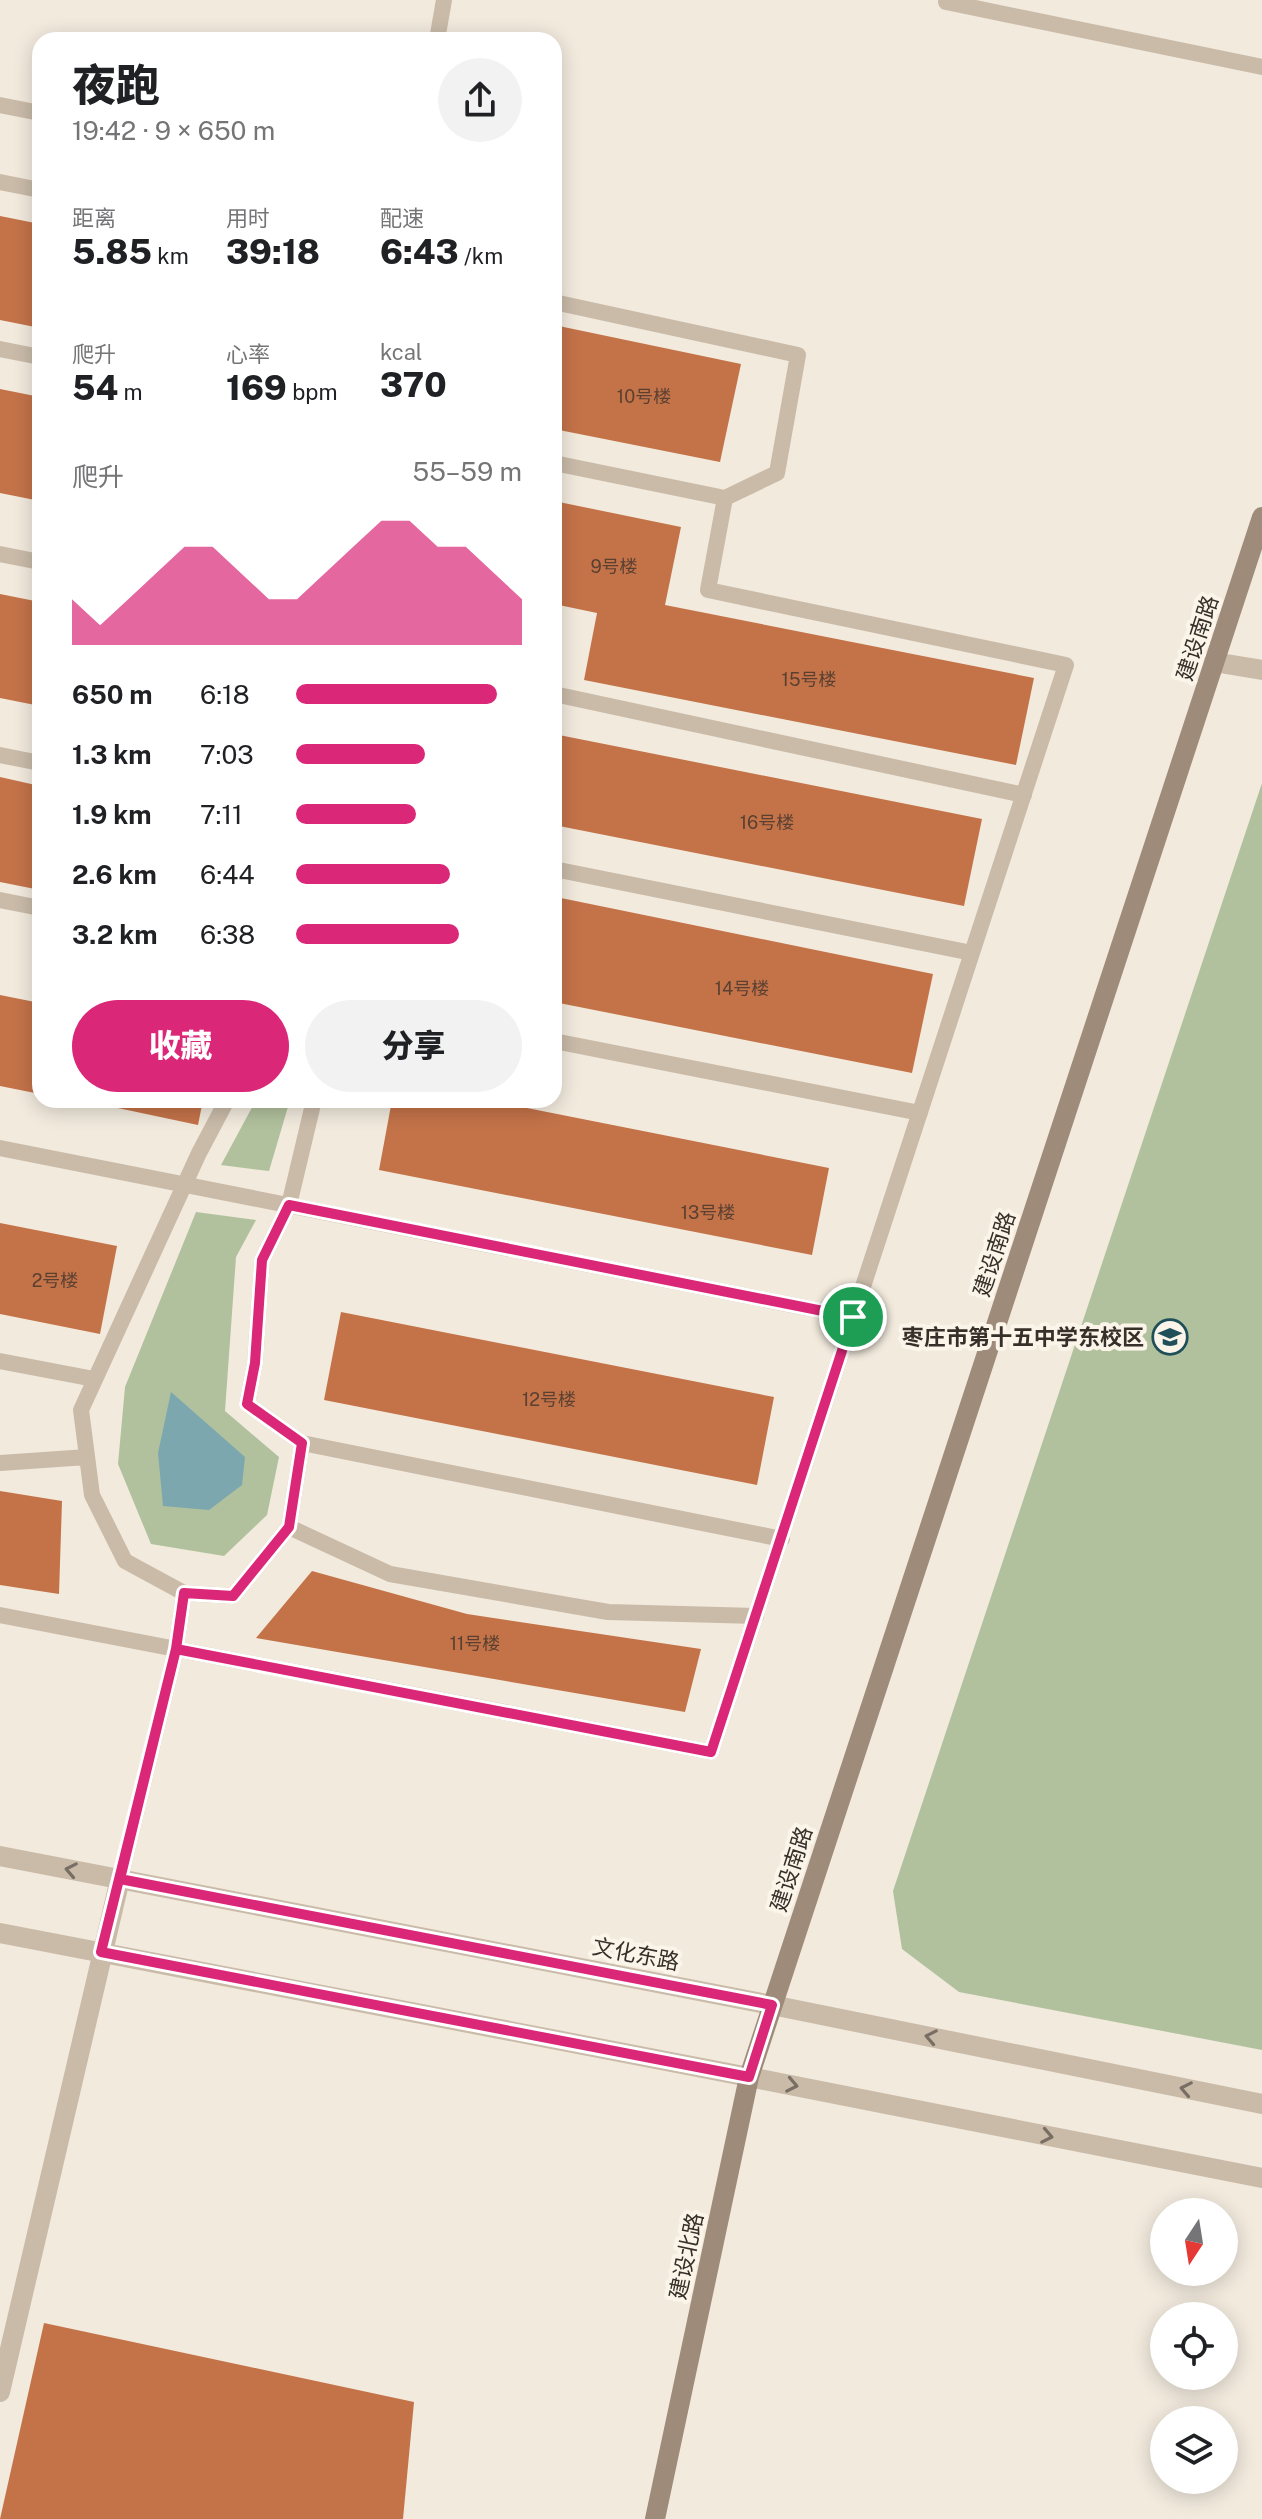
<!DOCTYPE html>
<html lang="zh">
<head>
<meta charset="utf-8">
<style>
	:root { --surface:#fff; --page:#f2f2f2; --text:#202124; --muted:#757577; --accent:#db2777 }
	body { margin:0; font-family:"Public Sans","Noto Sans SC",sans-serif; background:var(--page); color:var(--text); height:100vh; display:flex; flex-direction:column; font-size:30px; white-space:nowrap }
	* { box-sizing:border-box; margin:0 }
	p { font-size:26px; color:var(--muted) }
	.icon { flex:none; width:44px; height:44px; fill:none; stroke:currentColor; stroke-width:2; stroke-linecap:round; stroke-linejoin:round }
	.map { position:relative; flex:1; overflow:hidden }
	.panel { position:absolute; left:32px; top:32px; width:530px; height:1076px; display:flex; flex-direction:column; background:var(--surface); border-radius:24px; box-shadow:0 4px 20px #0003 }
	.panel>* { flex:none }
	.needle { width:52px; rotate:192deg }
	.controls { position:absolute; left:1150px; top:2198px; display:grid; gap:16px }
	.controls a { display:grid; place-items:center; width:88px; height:88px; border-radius:50%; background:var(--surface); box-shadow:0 4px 20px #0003; font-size:40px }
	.pin { position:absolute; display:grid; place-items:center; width:68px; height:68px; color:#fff; margin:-34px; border:4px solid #fff; border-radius:50%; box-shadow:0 2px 8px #0007 }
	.round { display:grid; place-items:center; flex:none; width:84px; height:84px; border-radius:42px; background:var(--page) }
	.summary { display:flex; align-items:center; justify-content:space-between; height:136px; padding:0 40px }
	h1 { font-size:44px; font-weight:800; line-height:60px }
	.figures { display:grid; grid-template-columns:repeat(3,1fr); gap:12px; height:136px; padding:8px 40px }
	.figures div { display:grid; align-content:center }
	.figures b { font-size:34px; font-weight:800 }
	.figures small { font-size:22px; font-weight:400 }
	.figures p { font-size:22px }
	.chart { height:224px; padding:16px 40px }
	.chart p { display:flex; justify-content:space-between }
	.chart svg { width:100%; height:144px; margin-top:8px; fill:var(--accent); opacity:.7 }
	.primary-button { display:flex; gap:16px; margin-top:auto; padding:16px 40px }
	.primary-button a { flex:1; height:92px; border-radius:48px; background:var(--accent); color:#fff; font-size:32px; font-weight:800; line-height:92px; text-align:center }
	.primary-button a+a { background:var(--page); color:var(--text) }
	ul { padding:0 40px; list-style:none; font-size:26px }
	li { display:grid; grid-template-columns:128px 96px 1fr; align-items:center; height:60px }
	li i { height:20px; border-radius:10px; background:var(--accent) }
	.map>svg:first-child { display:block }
	.green { fill:#b1c19d }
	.water { fill:#7ca7af }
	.building { fill:#c47349 }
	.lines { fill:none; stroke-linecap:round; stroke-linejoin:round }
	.service { stroke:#cabba9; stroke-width:16 }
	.minor { stroke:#cabba9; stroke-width:20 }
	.tertiary { stroke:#cabba9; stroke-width:20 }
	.secondary { stroke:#9e8b7a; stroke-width:20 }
	.oneway { stroke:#796e63 }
	.route-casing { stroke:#fff; stroke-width:16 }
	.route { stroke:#db2777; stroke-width:10 }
	.labels { text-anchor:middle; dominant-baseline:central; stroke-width:8; stroke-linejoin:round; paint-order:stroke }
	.number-label { font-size:18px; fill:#5a4031 }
	.street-label { font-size:22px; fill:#372f29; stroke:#faf4e9 }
	.poi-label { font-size:22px; font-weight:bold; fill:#372f29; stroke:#faf4e9; text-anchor:end }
</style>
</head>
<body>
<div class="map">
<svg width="1262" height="2519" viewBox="0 0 1262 2519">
	<rect width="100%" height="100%" fill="#f2eadd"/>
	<path class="green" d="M 1262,783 L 1262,2050 L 959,1992 L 902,1949 L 893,1891 Z
		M 256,1100 L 290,1100 L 269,1171 L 221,1165 Z
		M 196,1212 L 256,1220 L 236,1257 L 225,1411 L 279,1457 L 267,1515 L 224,1556 L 151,1544 L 118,1464 L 125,1387 Z"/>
	<path class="water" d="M 171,1392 L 245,1457 L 242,1485 L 209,1510 L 163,1506 L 158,1453 Z"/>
	<path class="building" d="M 0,216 L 40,224 L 40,328 L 0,320 Z
		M 554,325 L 741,364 L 720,462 L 554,429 Z
		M 0,389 L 40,397 L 40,501 L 0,493 Z
		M 554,501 L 681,527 L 665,605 L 1034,678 L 1016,765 L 584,680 L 597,613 L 554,604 Z
		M 0,594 L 40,602 L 40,706 L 0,698 Z
		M 554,734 L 982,819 L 964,906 L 554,825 Z
		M 0,777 L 40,786 L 40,890 L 0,882 Z
		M 556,897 L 933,974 L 912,1073 L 554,1002 Z
		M 0,995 L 40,1003 L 40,1094 L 0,1086 Z
		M 80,1100 L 203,1100 L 198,1125 Z
		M 392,1100 L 486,1100 L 829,1168 L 812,1255 L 379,1170 Z
		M 0,1223 L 117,1246 L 100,1334 L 0,1314 Z
		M 341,1312 L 774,1397 L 757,1485 L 324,1400 Z
		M 0,1491 L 62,1501 L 59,1594 L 0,1585 Z
		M 312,1571 L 467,1614 L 701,1649 L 685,1712 L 256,1638 Z
		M 44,2323 L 414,2402 L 403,2519 L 0,2519 Z"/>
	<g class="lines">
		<path class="service" d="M 946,2 L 1262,67
			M 437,40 L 444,0
			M 0,105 L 40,113
			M 0,182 L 40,190
			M 0,349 L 40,357
			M 554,463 L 725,498
			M 0,554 L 40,562
			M 554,694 L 1024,795
			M 0,755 L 40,763
			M 554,869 L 972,953
			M 0,900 L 40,908
			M 554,1041 L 920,1113
			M 0,1148 L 853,1317
			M 0,1361 L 94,1379
			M 302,1443 L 782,1539
			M 0,1463 L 87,1457
			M 289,1527 L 390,1574 L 608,1612 L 756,1616
			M 184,1593 L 233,1596 L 289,1527 L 302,1443 L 247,1404 L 255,1363 L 262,1260 L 289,1205 L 314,1100
			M 0,1615 L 711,1752 L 1066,665 L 708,590 L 725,498 L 777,473 L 798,355 L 554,302
			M 120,1879 L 176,1649 L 184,1593 L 125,1561 L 92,1495 L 81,1410 L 199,1153 L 227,1100"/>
		<path class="minor" d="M 1214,662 L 1262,670
			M 0,2392 L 120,1879"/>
		<path class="tertiary" d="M 0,1856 L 772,2005 L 1262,2104
			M 0,1933 L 749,2077 L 1262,2178"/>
		<path class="secondary" d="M 655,2519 L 749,2077 L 1262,517"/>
	</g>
	<defs><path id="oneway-chevron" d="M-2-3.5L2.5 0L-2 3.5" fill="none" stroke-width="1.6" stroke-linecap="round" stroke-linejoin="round" transform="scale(2)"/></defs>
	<g class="oneway">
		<use href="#oneway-chevron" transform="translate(71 1870) rotate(-169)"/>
		<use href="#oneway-chevron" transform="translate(931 2037) rotate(-169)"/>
		<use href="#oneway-chevron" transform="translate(792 2085) rotate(11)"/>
		<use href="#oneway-chevron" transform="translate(1186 2089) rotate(-169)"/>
		<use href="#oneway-chevron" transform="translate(1047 2136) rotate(11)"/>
	</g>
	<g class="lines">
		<defs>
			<path id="route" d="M 853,1317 L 289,1205 L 262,1260 L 255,1363 L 247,1404 L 302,1443 L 289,1527 L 233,1596 L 184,1593 L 176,1649 L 101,1952 L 749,2077 L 772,2005 L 120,1879 L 176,1649 L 711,1752 L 853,1317"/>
		</defs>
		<use href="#route" class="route-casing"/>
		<use href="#route" class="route"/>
	</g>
	<defs>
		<symbol id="school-ring" viewBox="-11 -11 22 22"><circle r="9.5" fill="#faf4e9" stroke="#1f4f58" stroke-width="1.5"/><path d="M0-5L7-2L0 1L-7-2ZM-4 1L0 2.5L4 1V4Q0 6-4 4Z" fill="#1f4f58"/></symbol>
	</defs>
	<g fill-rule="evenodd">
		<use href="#school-ring" x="1150" y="1317" width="40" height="40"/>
	</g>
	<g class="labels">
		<g class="number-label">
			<text x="644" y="396">10号楼</text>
			<text x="614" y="566">9号楼</text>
			<text x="809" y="679">15号楼</text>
			<text x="767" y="822">16号楼</text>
			<text x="742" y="988">14号楼</text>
			<text x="708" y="1212">13号楼</text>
			<text x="55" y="1280">2号楼</text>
			<text x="549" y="1399">12号楼</text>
			<text x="475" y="1643">11号楼</text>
		</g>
		<g class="street-label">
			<text transform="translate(1197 638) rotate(-72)">建设南路</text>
			<text transform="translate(994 1254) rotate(-72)">建设南路</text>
			<text transform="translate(791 1869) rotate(-72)">建设南路</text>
			<text transform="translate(636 1954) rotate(11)">文化东路</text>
			<text transform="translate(686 2256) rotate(-78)">建设北路</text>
		</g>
		<g class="poi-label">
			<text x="1144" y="1337">枣庄市第十五中学东校区</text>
		</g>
	</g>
</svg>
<div class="controls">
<a><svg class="needle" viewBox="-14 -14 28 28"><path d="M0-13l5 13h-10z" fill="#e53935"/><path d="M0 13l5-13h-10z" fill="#757577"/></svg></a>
<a><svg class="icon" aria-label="locate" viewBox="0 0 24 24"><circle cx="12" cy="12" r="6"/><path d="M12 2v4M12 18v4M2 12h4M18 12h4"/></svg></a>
<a><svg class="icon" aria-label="layers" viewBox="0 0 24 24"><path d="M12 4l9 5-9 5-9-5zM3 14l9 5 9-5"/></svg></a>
</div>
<div class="pin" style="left:853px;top:1317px;background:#1e9e55"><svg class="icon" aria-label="arrive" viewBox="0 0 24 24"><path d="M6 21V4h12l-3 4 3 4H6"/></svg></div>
<section class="panel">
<div class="summary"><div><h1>夜跑</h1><p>19:42 · 9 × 650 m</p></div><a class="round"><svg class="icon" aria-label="share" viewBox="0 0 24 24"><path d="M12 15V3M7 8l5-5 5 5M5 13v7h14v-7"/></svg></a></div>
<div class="figures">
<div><p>距离</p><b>5.85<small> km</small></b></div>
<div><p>用时</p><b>39:18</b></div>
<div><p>配速</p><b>6:43<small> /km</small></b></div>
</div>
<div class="figures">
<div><p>爬升</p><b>54<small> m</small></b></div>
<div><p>心率</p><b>169<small> bpm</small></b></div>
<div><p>kcal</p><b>370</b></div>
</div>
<div class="chart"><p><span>爬升</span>55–59 m</p>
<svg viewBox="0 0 160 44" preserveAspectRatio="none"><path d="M0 44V30L10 38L20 30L30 22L40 14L50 14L60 22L70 30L80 30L90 22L100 14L110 6L120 6L130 14L140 14L150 22L160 30V44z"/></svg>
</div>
<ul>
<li><b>650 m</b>6:18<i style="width:89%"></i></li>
<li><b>1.3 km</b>7:03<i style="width:57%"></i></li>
<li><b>1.9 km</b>7:11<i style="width:53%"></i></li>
<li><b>2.6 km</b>6:44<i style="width:68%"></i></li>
<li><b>3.2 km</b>6:38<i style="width:72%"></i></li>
</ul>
<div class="primary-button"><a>收藏</a><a>分享</a></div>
</section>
</div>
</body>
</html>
